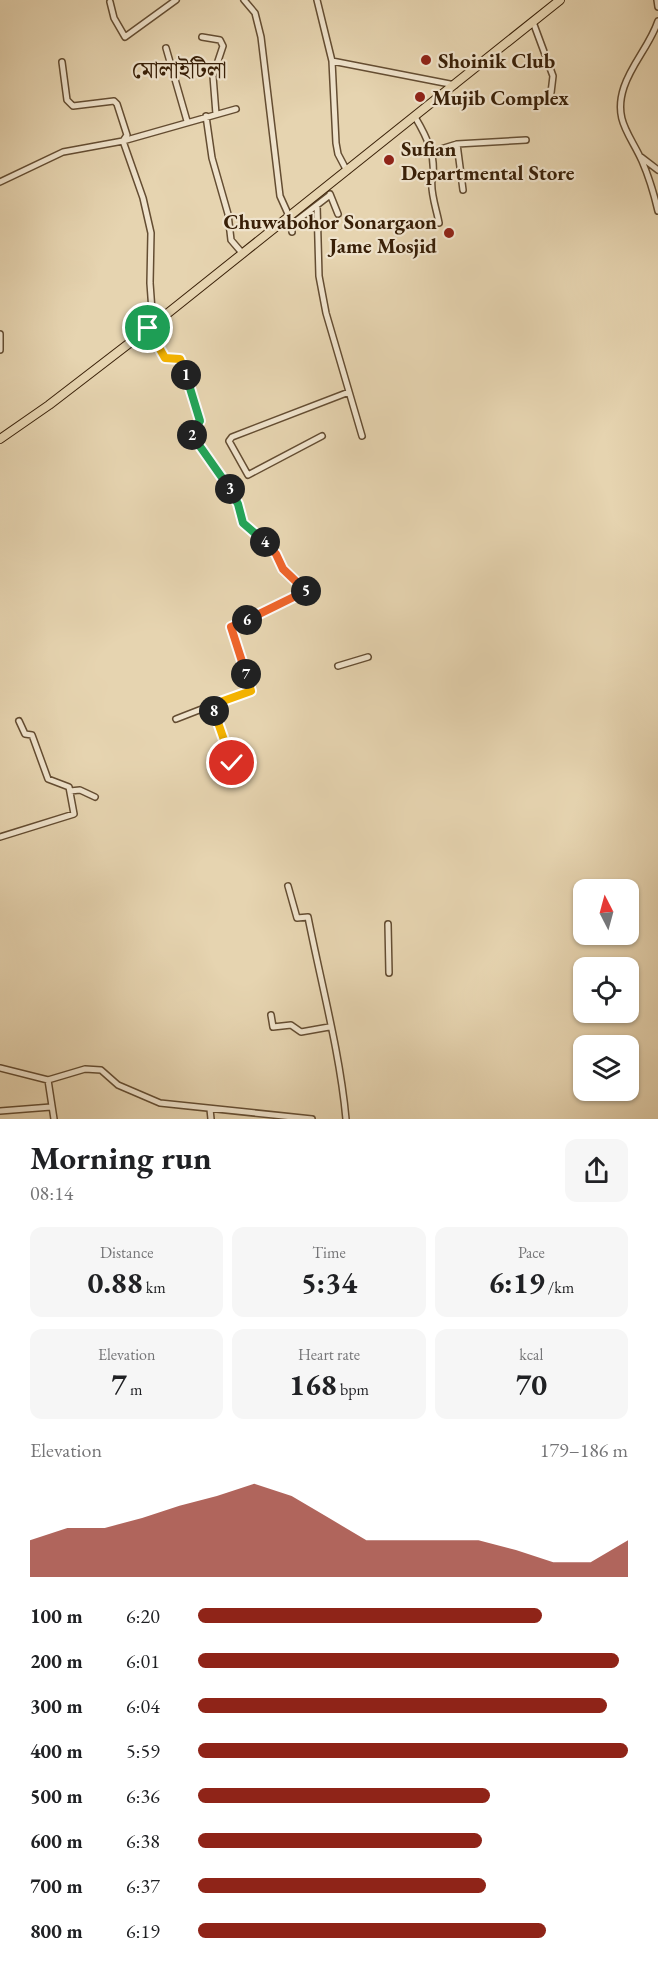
<!DOCTYPE html>
<html lang="en">
<head>
<meta charset="utf-8">
<style>
	:root { --surface:#fff; --page:#f6f6f6; --text:#202124; --muted:#757577; --accent:#8f2418 }
	body { margin:0; font-family:"EB Garamond","Noto Serif Bengali",serif; background:var(--page); color:var(--text); height:100vh; display:flex; flex-direction:column; font-size:22px; white-space:nowrap }
	* { box-sizing:border-box; margin:0 }
	p { font-size:20px; color:var(--muted) }
	.icon { flex:none; width:33px; height:33px; fill:none; stroke:currentColor; stroke-width:2; stroke-linecap:round; stroke-linejoin:round }
	.map { position:relative; height:1119px; overflow:hidden }
	.side { display:flex; flex-direction:column; background:var(--surface); flex:1 }
	.side>* { flex:none }
	.needle { width:39px; rotate:354deg }
	.buttons { position:absolute; left:573px; top:879px; display:grid; gap:12px }
	.buttons a { display:grid; place-items:center; width:66px; height:66px; border-radius:12px; background:var(--surface); box-shadow:0 2px 4px #0004; font-size:30px }
	.pin { position:absolute; display:grid; place-items:center; width:51px; height:51px; color:#fff; margin:-26px; border:3px solid #fff; border-radius:50%; box-shadow:0 2px 6px #0007 }
	.km { position:absolute; width:30px; height:30px; margin:-15px; border-radius:50%; background:#222; color:#fff; font-size:16px; line-height:30px; text-align:center }
	.round { display:grid; place-items:center; flex:none; width:63px; height:63px; border-radius:12px; background:var(--page) }
	.head { display:flex; align-items:center; justify-content:space-between; height:102px; padding:0 30px }
	h1 { font-size:33px; font-weight:700; line-height:45px }
	.stats { display:grid; grid-template-columns:repeat(3,1fr); gap:9px; height:102px; padding:6px 30px }
	.stats div { display:grid; align-content:center; border-radius:12px; background:var(--page); text-align:center }
	.stats b { font-size:30px; font-weight:700 }
	.stats small { font-size:16px; font-weight:400 }
	.stats p { font-size:16px }
	.chart { height:168px; padding:12px 30px }
	.chart p { display:flex; justify-content:space-between }
	.chart svg { width:100%; height:108px; margin-top:6px; fill:var(--accent); opacity:.7 }
	ul { padding:0 30px; list-style:none; font-size:20px }
	li { display:grid; grid-template-columns:96px 72px 1fr; align-items:center; height:45px }
	li i { height:15px; border-radius:8px; background:var(--accent) }
	.map>svg:first-child { display:block }
	.lines { fill:none; stroke-linecap:round; stroke-linejoin:round }
	.minor-casing { stroke:#644d32; stroke-width:8 }
	.highway-casing { stroke:#392008; stroke-width:10 }
	.minor { stroke:#efe3cc; stroke-width:5 }
	.highway { stroke:#e6d4b0; stroke-width:8 }
	.split-1-casing { stroke:#fff; stroke-width:12 }
	.split-2-casing { stroke:#fff; stroke-width:12 }
	.split-3-casing { stroke:#fff; stroke-width:12 }
	.split-4-casing { stroke:#fff; stroke-width:12 }
	.split-5-casing { stroke:#fff; stroke-width:12 }
	.split-6-casing { stroke:#fff; stroke-width:12 }
	.split-7-casing { stroke:#fff; stroke-width:12 }
	.split-8-casing { stroke:#fff; stroke-width:12 }
	.split-9-casing { stroke:#fff; stroke-width:12 }
	.split-1 { stroke:#f5b400; stroke-width:8 }
	.split-2 { stroke:#22a559; stroke-width:8 }
	.split-3 { stroke:#22a559; stroke-width:8 }
	.split-4 { stroke:#22a559; stroke-width:8 }
	.split-5 { stroke:#f0652b; stroke-width:8 }
	.split-6 { stroke:#f0652b; stroke-width:8 }
	.split-7 { stroke:#f0652b; stroke-width:8 }
	.split-8 { stroke:#f5b400; stroke-width:8 }
	.split-9 { stroke:#f5b400; stroke-width:8 }
	.poi-dot { fill:#8f2418; stroke:#efe3cc; stroke-width:2 }
	.labels { text-anchor:middle; dominant-baseline:central; stroke-width:4.5; stroke-linejoin:round; paint-order:stroke }
	.poi-label { font-size:21px; font-weight:bold; fill:#392008; stroke:#efe3cc; text-anchor:start }
	.quarter-label { font-size:24px; fill:#392008; stroke:#efe3cc }
</style>
</head>
<body>
<div class="map">
<svg width="658" height="1119" viewBox="0 0 658 1119">
	<rect width="100%" height="100%" fill="#e6d4b0"/>
	<filter id="stains"><feTurbulence type="fractalNoise" baseFrequency=".00333" numOctaves="4"/><feColorMatrix values="0 0 0 0 .2 0 0 0 0 .09 0 0 0 0 .02 0 0 0 .5 -.17"/></filter>
	<radialGradient id="worn" r=".72"><stop offset=".6" stop-color="#630" stop-opacity="0"/><stop offset="1" stop-color="#630" stop-opacity=".3"/></radialGradient>
	<g class="lines">
		<defs>
			<path id="minor" d="M 244,0 L 255,13 L 261,37 L 280,196 L 289,216
				M 317,0 L 332,61 L 336,143 L 338,154 L 347,171
				M 657,0 L 658,7
				M 110,2 L 114,18 L 125,37 L 176,0
				M 658,21 C 650,45 632,63 624,87 C 613,120 630,134 642,161 C 649,177 654,194 658,211
				M 533,22 L 553,76 L 551,93
				M 202,37 L 220,40 L 223,46 L 213,76 L 216,114
				M 166,48 L 187,121
				M 332,61 L 455,85
				M 62,62 L 67,100 L 73,106 L 114,101 L 117,104 L 127,135 L 123,141 L 143,198 L 151,233 L 150,283 L 153,325
				M 206,116 L 212,158 L 228,214 L 231,240 L 243,254
				M 415,117 C 427,137 437,158 432,180 C 430,192 437,211 439,223
				M 457,144 L 463,190
				M 431,152 L 457,144 L 526,140
				M 641,157 L 658,170
				M 0,182 L 63,152 L 123,141 L 236,109
				M 330,194 L 338,214
				M 330,195 L 317,205 L 319,276 L 326,313 L 362,436
				M 292,232 L 291,225 L 317,205
				M 148,328 L 165,358 L 180,359 L 182,362 L 200,421 L 192,434 L 235,497 L 243,523 L 269,545 L 283,569 L 307,591 L 231,627 L 251,691 L 212,705 L 232,763
				M 0,334 L 0,350
				M 322,436 L 248,475 L 229,441 L 232,437 L 349,392
				M 338,666 L 368,657
				M 176,719 L 212,705
				M 70,791 L 80,790 L 95,797
				M 0,837 L 74,814 L 69,787 L 48,779 L 32,735 L 25,734 L 19,721
				M 288,886 L 297,918 L 308,917 C 321,983 340,1053 346,1119
				M 388,924 L 389,973
				M 271,1015 L 273,1027 L 291,1025 L 301,1032 L 329,1027
				M 0,1068 L 48,1080 L 85,1069 L 101,1070 L 118,1085 L 160,1103 L 312,1119
				M 48,1080 L 54,1119
				M 210,1109 L 211,1119
				M 0,1111 L 51,1107"/>
			<path id="highway" d="M 0,439 L 49,405 L 153,325 L 560,0"/>
		</defs>
		<use href="#minor" class="minor-casing"/>
		<use href="#highway" class="highway-casing"/>
		<use href="#minor" class="minor"/>
		<use href="#highway" class="highway"/>
	</g>
	<g class="lines">
		<defs>
			<path id="split-1" d="M 148,328 L 165,358 L 180,359 L 186,375"/>
			<path id="split-2" d="M 186,375 L 200,421 L 192,430 L 192,435"/>
			<path id="split-3" d="M 192,435 L 230,489"/>
			<path id="split-4" d="M 230,489 L 238,504 L 243,523 L 265,542"/>
			<path id="split-5" d="M 265,542 L 276,554 L 283,569 L 306,591"/>
			<path id="split-6" d="M 247,620 L 306,591"/>
			<path id="split-7" d="M 246,674 L 231,627 L 247,620"/>
			<path id="split-8" d="M 214,711 L 212,705 L 251,691 L 246,674"/>
			<path id="split-9" d="M 214,711 L 232,763"/>
		</defs>
		<use href="#split-1" class="split-1-casing"/>
		<use href="#split-2" class="split-2-casing"/>
		<use href="#split-3" class="split-3-casing"/>
		<use href="#split-4" class="split-4-casing"/>
		<use href="#split-5" class="split-5-casing"/>
		<use href="#split-6" class="split-6-casing"/>
		<use href="#split-7" class="split-7-casing"/>
		<use href="#split-8" class="split-8-casing"/>
		<use href="#split-9" class="split-9-casing"/>
		<use href="#split-1" class="split-1"/>
		<use href="#split-2" class="split-2"/>
		<use href="#split-3" class="split-3"/>
		<use href="#split-4" class="split-4"/>
		<use href="#split-5" class="split-5"/>
		<use href="#split-6" class="split-6"/>
		<use href="#split-7" class="split-7"/>
		<use href="#split-8" class="split-8"/>
		<use href="#split-9" class="split-9"/>
	</g>
	<g class="poi-dot">
		<circle cx="426" cy="60" r="6"/>
		<circle cx="420" cy="97" r="6"/>
		<circle cx="389" cy="160" r="6"/>
		<circle cx="449" cy="233" r="6"/>
	</g>
	<g class="labels">
		<g class="poi-label">
			<text x="438" y="60">Shoinik Club</text>
			<text x="432" y="97">Mujib Complex</text>
			<text x="401" y="148">Sufian<tspan x="401" dy="24">Departmental Store</tspan></text>
			<text x="437" y="221" text-anchor="end">Chuwabohor Sonargaon<tspan x="437" dy="24">Jame Mosjid</tspan></text>
		</g>
		<g class="quarter-label">
			<text x="179" y="69">মোলাইটিলা</text>
		</g>
	</g>
	<rect width="100%" height="100%" filter="url(#stains)"/>
	<rect width="100%" height="100%" fill="url(#worn)"/>
</svg>
<div class="buttons">
<a><svg class="needle" viewBox="-14 -14 28 28"><path d="M0-13l5 13h-10z" fill="#e53935"/><path d="M0 13l5-13h-10z" fill="#757577"/></svg></a>
<a><svg class="icon" aria-label="locate" viewBox="0 0 24 24"><circle cx="12" cy="12" r="6"/><path d="M12 2v4M12 18v4M2 12h4M18 12h4"/></svg></a>
<a><svg class="icon" aria-label="layers" viewBox="0 0 24 24"><path d="M12 4l9 5-9 5-9-5zM3 14l9 5 9-5"/></svg></a>
</div>
<div class="pin" style="left:148px;top:328px;background:#1e9e55"><svg class="icon" aria-label="arrive" viewBox="0 0 24 24"><path d="M6 21V4h12l-3 4 3 4H6"/></svg></div>
<div class="pin" style="left:232px;top:763px;background:#d93025"><svg class="icon" aria-label="check" viewBox="0 0 24 24"><path d="M5 12l5 5 9-10"/></svg></div>
<b class="km" style="left:186px;top:375px">1</b>
<b class="km" style="left:192px;top:435px">2</b>
<b class="km" style="left:230px;top:489px">3</b>
<b class="km" style="left:265px;top:542px">4</b>
<b class="km" style="left:306px;top:591px">5</b>
<b class="km" style="left:247px;top:620px">6</b>
<b class="km" style="left:246px;top:674px">7</b>
<b class="km" style="left:214px;top:711px">8</b>
</div>
<section class="side">
<div class="head"><div><h1>Morning run</h1><p>08:14</p></div><a class="round"><svg class="icon" aria-label="share" viewBox="0 0 24 24"><path d="M12 15V3M7 8l5-5 5 5M5 13v7h14v-7"/></svg></a></div>
<div class="stats">
<div><p>Distance</p><b>0.88<small> km</small></b></div>
<div><p>Time</p><b>5:34</b></div>
<div><p>Pace</p><b>6:19<small> /km</small></b></div>
</div>
<div class="stats">
<div><p>Elevation</p><b>7<small> m</small></b></div>
<div><p>Heart rate</p><b>168<small> bpm</small></b></div>
<div><p>kcal</p><b>70</b></div>
</div>
<div class="chart"><p><span>Elevation</span>179–186 m</p>
<svg viewBox="0 0 160 44" preserveAspectRatio="none"><path d="M0 44V29L10 24L20 24L30 20L40 15L50 11L60 6L70 11L80 20L90 29L100 29L110 29L120 29L130 33L140 38L150 38L160 29V44z"/></svg>
</div>
<ul>
<li><b>100 m</b>6:20<i style="width:80%"></i></li>
<li><b>200 m</b>6:01<i style="width:98%"></i></li>
<li><b>300 m</b>6:04<i style="width:95%"></i></li>
<li><b>400 m</b>5:59<i style="width:100%"></i></li>
<li><b>500 m</b>6:36<i style="width:68%"></i></li>
<li><b>600 m</b>6:38<i style="width:66%"></i></li>
<li><b>700 m</b>6:37<i style="width:67%"></i></li>
<li><b>800 m</b>6:19<i style="width:81%"></i></li>
</ul>
</section>
</body>
</html>
